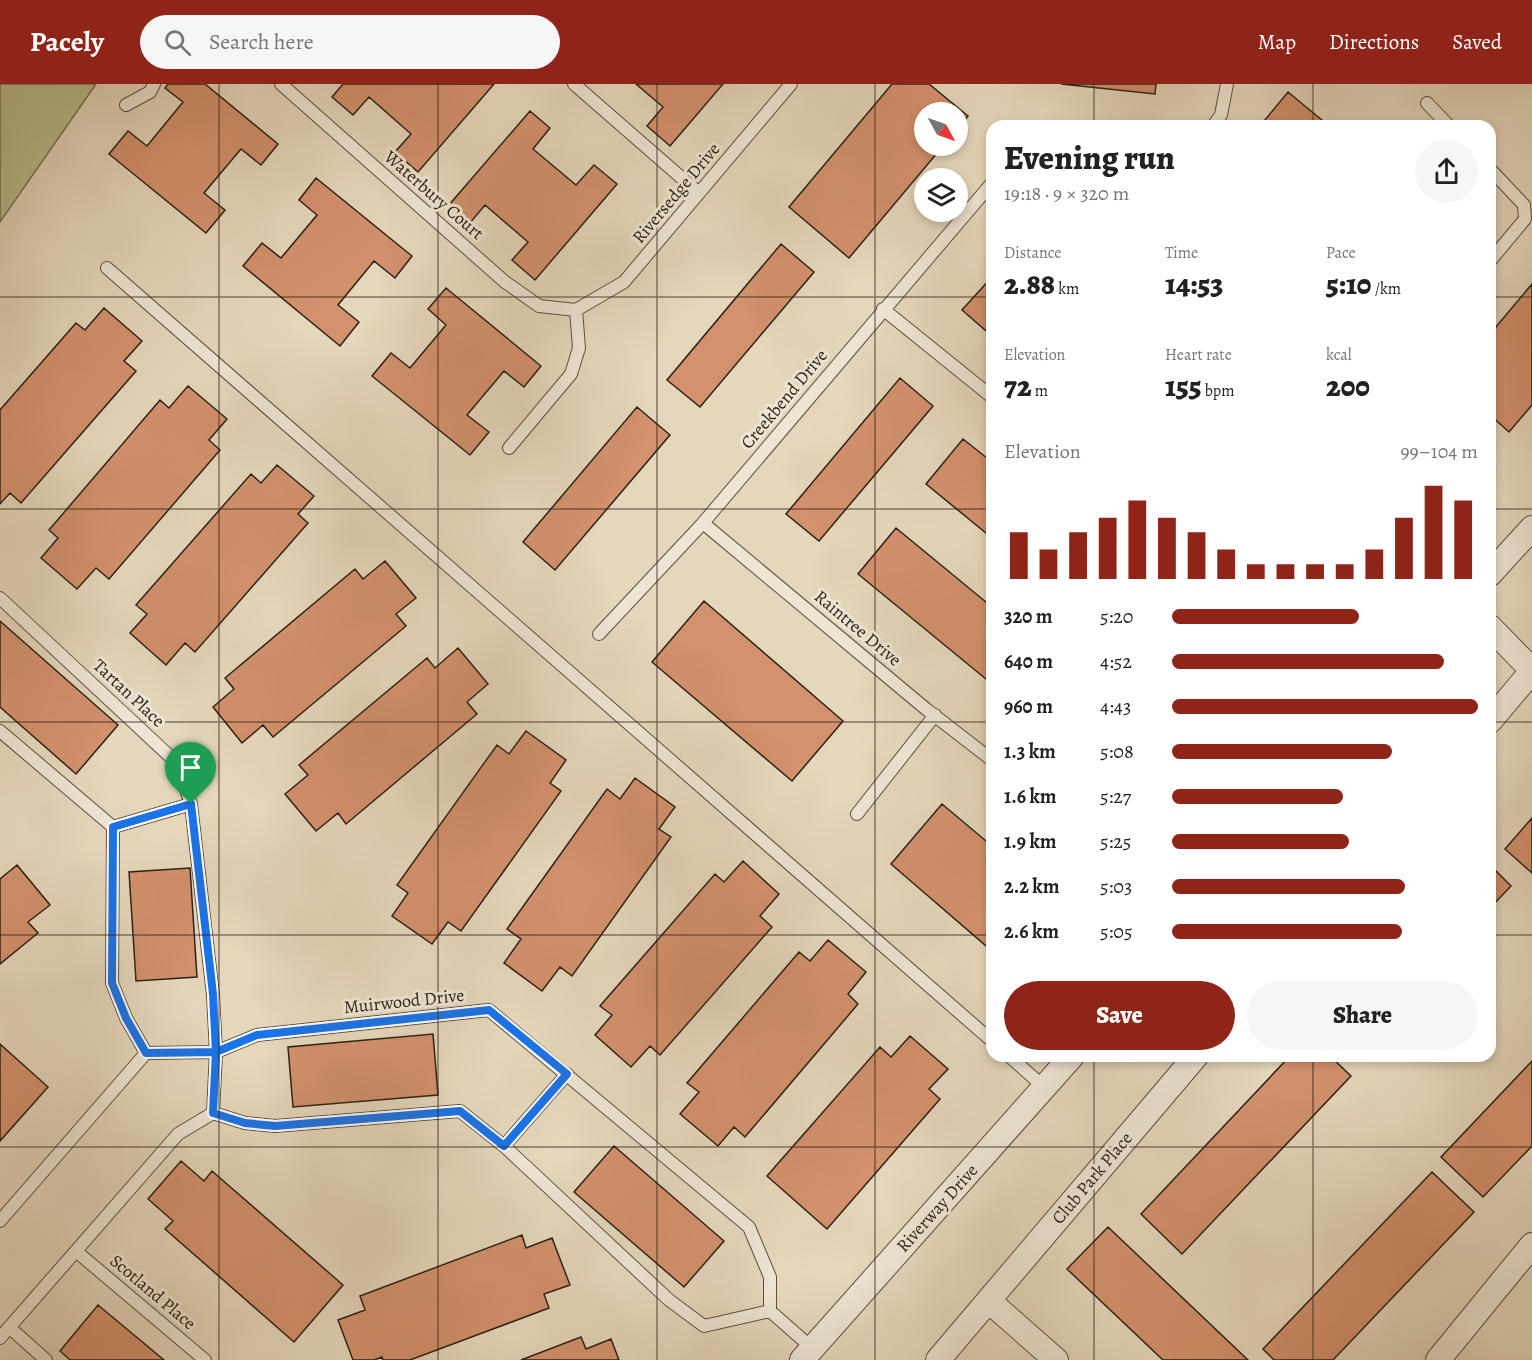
<!DOCTYPE html>
<html lang="en">
<head>
<meta charset="utf-8">
<style>
	:root { --surface:#fff; --page:#f6f6f6; --text:#222; --muted:#767676; --accent:#8f2418 }
	body { margin:0; font-family:Alegreya,serif; background:var(--page); color:var(--text); height:100vh; display:flex; flex-direction:column; font-size:22px; white-space:nowrap }
	* { box-sizing:border-box; margin:0 }
	p { font-size:20px; color:var(--muted) }
	.icon { flex:none; width:33px; height:33px; fill:none; stroke:currentColor; stroke-width:2; stroke-linecap:round; stroke-linejoin:round }
	.map { position:relative; flex:1; overflow:hidden }
	.drawer { position:absolute; left:986px; top:36px; width:510px; height:942px; display:flex; flex-direction:column; background:var(--surface); border-radius:18px; box-shadow:0 3px 9px #0003 }
	.drawer>* { flex:none }
	.needle { width:39px; rotate:130deg }
	.controls { position:absolute; left:914px; top:18px; display:grid; gap:12px }
	.controls a { display:grid; place-items:center; width:54px; height:54px; border-radius:50%; background:var(--surface); box-shadow:0 3px 9px #0003; font-size:30px }
	.pin { position:absolute; display:grid; place-items:center; width:51px; height:51px; color:#fff; margin:-62px -26px; border-radius:50% 50% 50% 0; rotate:-45deg; box-shadow:0 0 6px #0007 }
	.pin .icon { rotate:45deg }
	.round { display:grid; place-items:center; flex:none; width:63px; height:63px; border-radius:32px; background:var(--page) }
	.head { display:flex; align-items:center; justify-content:space-between; height:102px; padding:0 18px }
	h1 { font-size:33px; font-weight:800; line-height:45px }
	.figures { display:grid; grid-template-columns:repeat(3,1fr); gap:9px; height:102px; padding:6px 18px }
	.figures div { display:grid; align-content:center }
	.figures b { font-size:30px; font-weight:800 }
	.figures small { font-size:16px; font-weight:400 }
	.figures p { font-size:16px }
	.chart { height:168px; padding:12px 18px }
	.chart p { display:flex; justify-content:space-between }
	.chart svg { width:100%; height:108px; margin-top:6px; stroke:var(--accent); stroke-width:6 }
	.cta { display:flex; gap:12px; margin-top:auto; padding:12px 18px }
	.cta a { flex:1; height:69px; border-radius:36px; background:var(--accent); color:#fff; font-size:24px; font-weight:800; line-height:69px; text-align:center }
	.cta a+a { background:var(--page); color:var(--text) }
	ul { padding:0 18px; list-style:none; font-size:20px }
	li { display:grid; grid-template-columns:96px 72px 1fr; align-items:center; height:45px }
	li i { height:15px; border-radius:8px; background:var(--accent) }
	header { display:flex; align-items:center; gap:36px; box-sizing:border-box; height:84px; padding:0 30px; background:var(--accent); color:#fff }
	header strong { font-size:28px }
	nav { display:flex; gap:33px; margin-inline-start:auto; font-size:21px }
	.search { width:420px; height:54px; background:var(--page); display:flex; align-items:center; gap:15px; box-sizing:border-box; padding:0 21px; border-radius:33px; color:var(--muted); font-size:22px }
	.map>svg:first-child { display:block }
	.green { fill:#b8bd8e; stroke:#726f52; stroke-width:1.5 }
	.building { fill:#d3916d; stroke:#2b2116; stroke-width:1.5 }
	.lines { fill:none; stroke-linecap:round; stroke-linejoin:round }
	.lane-casing { stroke:#5a4e40; stroke-width:14 }
	.street-casing { stroke:#5a4e40; stroke-width:26 }
	.lane { stroke:#eee5d3; stroke-width:12 }
	.street { stroke:#eee5d3; stroke-width:24 }
	.route-casing { stroke:#fff; stroke-width:12 }
	.route { stroke:#1a73e8; stroke-width:8 }
	.grid { fill:none; stroke:#2b2116; stroke-width:1.5; stroke-opacity:0.55 }
	.labels { text-anchor:middle; dominant-baseline:central; stroke-width:6; stroke-linejoin:round; paint-order:stroke }
	.street-label { font-size:18px; fill:#2b2116; stroke:#eee5d3 }
</style>
</head>
<body>
<header>
<strong>Pacely</strong>
<div class="search"><svg class="icon" aria-label="search" viewBox="0 0 24 24"><circle cx="10" cy="10" r="6"/><path d="M15 15l6 6"/></svg>Search here</div>
<nav><a>Map</a><a>Directions</a><a>Saved</a></nav>
</header>
<div class="map">
<svg width="1532" height="1276" viewBox="0 0 1532 1276">
	<rect width="100%" height="100%" fill="#e5d7bc"/>
	<filter id="stains"><feTurbulence type="fractalNoise" baseFrequency=".00333" numOctaves="4"/><feColorMatrix values="0 0 0 0 .2 0 0 0 0 .09 0 0 0 0 .02 0 0 0 .5 -.17"/></filter>
	<radialGradient id="worn" r=".72"><stop offset=".6" stop-color="#630" stop-opacity="0"/><stop offset="1" stop-color="#630" stop-opacity=".3"/></radialGradient>
	<path class="green" d="M 0,0 L 96,0 L 0,138 Z"/>
	<path class="building" d="M 168,0 L 205,0 L 278,60 L 261,81 L 241,65 L 204,109 L 225,126 L 206,149 L 109,70 L 128,47 L 147,62 L 183,18 L 165,4 Z
		M 343,0 L 494,0 L 418,88 L 395,68 L 411,50 L 369,13 L 353,31 L 332,13 Z
		M 636,0 L 723,0 L 670,62 L 647,42 L 663,23 Z
		M 892,0 L 929,0 L 968,32 L 957,45 L 957,28 L 924,28 L 924,62 L 943,62 L 849,174 L 789,123 Z
		M 1061,0 L 1156,0 L 1155,10 Z
		M 1288,8 L 1329,42 L 1260,42 Z
		M 530,27 L 550,44 L 533,65 L 576,101 L 594,81 L 617,100 L 535,196 L 512,176 L 528,158 L 485,121 L 470,139 L 449,121 Z
		M 316,94 L 412,172 L 395,194 L 374,177 L 338,221 L 359,238 L 340,262 L 243,182 L 262,159 L 281,174 L 317,131 L 299,116 Z
		M 781,160 L 814,188 L 700,323 L 667,296 Z
		M 992,193 L 992,252 L 962,226 Z
		M 1532,200 L 1532,321 L 1509,348 L 1490,331 L 1490,250 Z
		M 446,204 L 541,282 L 524,303 L 504,287 L 467,331 L 489,348 L 470,371 L 372,292 L 391,269 L 410,284 L 446,241 L 428,225 Z
		M 104,224 L 142,257 L 124,277 L 136,287 L 21,419 L 10,409 L 0,420 L 0,326 L 76,239 L 85,246 Z
		M 900,294 L 933,322 L 819,457 L 786,430 Z
		M 188,302 L 227,335 L 209,356 L 220,366 L 109,495 L 96,484 L 77,505 L 41,474 L 58,454 L 49,446 L 160,316 L 169,324 Z
		M 637,323 L 670,351 L 555,486 L 523,458 Z
		M 963,355 L 992,378 L 992,454 L 926,400 Z
		M 277,381 L 314,412 L 298,430 L 308,439 L 195,568 L 185,559 L 166,581 L 130,549 L 147,530 L 136,521 L 251,390 L 261,399 Z
		M 896,444 L 992,523 L 992,600 L 858,490 Z
		M 385,477 L 416,514 L 396,530 L 406,542 L 273,653 L 263,641 L 242,659 L 213,623 L 234,605 L 225,594 L 355,485 L 363,495 Z
		M 704,517 L 843,637 L 792,697 L 652,578 Z
		M 0,537 L 118,641 L 76,690 L 0,623 Z
		M 458,564 L 488,600 L 467,618 L 477,630 L 346,740 L 338,729 L 316,747 L 285,710 L 308,691 L 299,681 L 427,574 L 435,584 Z
		M 526,647 L 566,676 L 550,699 L 561,707 L 461,847 L 448,838 L 432,860 L 392,832 L 408,809 L 397,801 L 497,661 L 509,670 Z
		M 635,694 L 675,723 L 659,745 L 671,753 L 572,892 L 560,883 L 542,907 L 504,879 L 521,855 L 507,845 L 607,705 L 620,715 Z
		M 942,720 L 992,762 L 992,867 L 891,780 Z
		M 1532,734 L 1532,789 L 1505,765 Z
		M 743,777 L 779,810 L 760,832 L 772,843 L 660,971 L 650,962 L 631,983 L 595,951 L 612,931 L 600,922 L 715,790 L 724,798 Z
		M 17,781 L 50,821 L 28,838 L 38,849 L 0,880 L 0,795 Z
		M 1490,781 L 1511,802 L 1490,824 Z
		M 190,784 L 197,893 L 136,897 L 129,788 Z
		M 828,856 L 866,888 L 848,910 L 858,920 L 745,1053 L 734,1043 L 718,1062 L 680,1030 L 699,1008 L 687,999 L 799,868 L 810,877 Z
		M 433,950 L 438,1011 L 293,1023 L 288,963 Z
		M 910,952 L 948,985 L 929,1005 L 940,1015 L 827,1145 L 767,1092 L 880,963 L 891,973 Z
		M 0,960 L 48,1003 L 0,1057 Z
		M 1290,972 L 1330,972 L 1351,992 L 1182,1170 L 1141,1130 Z
		M 1532,977 L 1532,1062 L 1483,1113 L 1441,1073 Z
		M 614,1062 L 724,1157 L 684,1203 L 574,1108 Z
		M 181,1077 L 204,1097 L 212,1087 L 343,1201 L 294,1258 L 165,1145 L 173,1137 L 148,1115 Z
		M 1432,1088 L 1474,1128 L 1333,1276 L 1274,1276 L 1263,1265 Z
		M 1108,1143 L 1248,1276 L 1163,1276 L 1067,1185 Z
		M 522,1151 L 526,1164 L 552,1154 L 570,1201 L 544,1210 L 549,1224 L 410,1276 L 383,1276 L 382,1273 L 374,1276 L 353,1276 L 338,1236 L 365,1226 L 360,1212 Z
		M 98,1221 L 164,1276 L 70,1276 L 60,1267 Z
		M 581,1253 L 586,1265 L 611,1255 L 619,1276 L 521,1276 Z"/>
	<g class="lines">
		<defs>
			<path id="lane" d="M 281,0 L 505,198 L 539,222 L 576,226
				M 574,0 L 699,109
				M 1427,19 L 1449,42
				M 126,21 L 150,8 L 154,0
				M 1213,42 L 1221,31 L 1227,0
				M 1490,85 L 1524,121 L 1525,135 L 1490,177
				M 107,184 L 992,957
				M 883,225 L 992,313
				M 576,226 L 624,198 L 791,0
				M 509,364 L 571,290 L 579,264 L 576,226
				M 703,439 L 926,625 L 992,676
				M 0,514 L 177,679 L 191,720 L 213,911 L 216,968 L 146,969 L 0,1137
				M 599,550 L 703,439 L 992,99
				M 0,647 L 113,743 L 112,899 L 126,934 L 146,969
				M 857,730 L 935,631
				M 113,743 L 191,720
				M 1009,972 L 1045,1004
				M 213,1029 L 245,1039 L 275,1042 L 460,1027 L 504,1062 L 669,1216 L 704,1242 L 770,1227
				M 504,1062 L 567,990
				M 77,1168 L 205,1276
				M 10,1244 L 46,1276
				M 0,1254 L 178,1050 L 213,1029 L 216,968 L 257,951 L 489,926 L 749,1143 L 770,1193 L 770,1227 L 812,1264"/>
			<path id="street" d="M 1490,490 L 1532,444
				M 1490,543 L 1532,586
				M 1490,637 L 1532,587
				M 989,1217 L 1056,1276
				M 802,1276 L 1072,972
				M 938,1276 L 1196,972
				M 1438,1276 L 1532,1161"/>
		</defs>
		<use href="#lane" class="lane-casing"/>
		<use href="#street" class="street-casing"/>
		<use href="#lane" class="lane"/>
		<use href="#street" class="street"/>
	</g>
	<g class="lines">
		<defs>
			<path id="route" d="M 191,720 L 113,743 L 112,899 L 126,934 L 146,969 L 216,968 L 257,951 L 489,926 L 567,990 L 504,1062 L 460,1027 L 275,1042 L 245,1039 L 213,1029 L 216,968 L 213,910 L 191,720"/>
		</defs>
		<use href="#route" class="route-casing"/>
		<use href="#route" class="route"/>
	</g>
	<path class="grid" d="M 219,0 L 219,1276M 438,0 L 438,1276M 657,0 L 657,1276M 875,0 L 875,1276M 1094,0 L 1094,42M 1313,0 L 1313,42M 0,213 L 992,213M 1490,213 L 1532,213M 0,425 L 992,425M 1490,425 L 1532,425M 0,638 L 992,638M 1490,638 L 1532,638M 0,851 L 992,851M 1490,851 L 1532,851M 1094,972 L 1094,1276M 1313,972 L 1313,1276M 0,1063 L 1532,1063"/>
	<g class="labels">
		<g class="street-label">
			<text transform="translate(676 109) rotate(-50)">Riversedge Drive</text>
			<text transform="translate(434 111) rotate(41)">Waterbury Court</text>
			<text transform="translate(784 315) rotate(-50)">Creekbend Drive</text>
			<text transform="translate(858 544) rotate(40)">Raintree Drive</text>
			<text transform="translate(129 609) rotate(43)">Tartan Place</text>
			<text transform="translate(404 917) rotate(-6)">Muirwood Drive</text>
			<text transform="translate(1092 1094) rotate(-50)">Club Park Place</text>
			<text transform="translate(937 1124) rotate(-48)">Riverway Drive</text>
			<text transform="translate(153 1208) rotate(40)">Scotland Place</text>
		</g>
	</g>
	<rect width="100%" height="100%" filter="url(#stains)"/>
	<rect width="100%" height="100%" fill="url(#worn)"/>
</svg>
<div class="controls">
<a><svg class="needle" viewBox="-14 -14 28 28"><path d="M0-13l5 13h-10z" fill="#e53935"/><path d="M0 13l5-13h-10z" fill="#767676"/></svg></a>
<a><svg class="icon" aria-label="layers" viewBox="0 0 24 24"><path d="M12 4l9 5-9 5-9-5zM3 14l9 5 9-5"/></svg></a>
</div>
<div class="pin" style="left:191px;top:720px;background:#1e9e55"><svg class="icon" aria-label="arrive" viewBox="0 0 24 24"><path d="M6 21V4h12l-3 4 3 4H6"/></svg></div>
<section class="drawer">
<div class="head"><div><h1>Evening run</h1><p>19:18 · 9 × 320 m</p></div><a class="round"><svg class="icon" aria-label="share" viewBox="0 0 24 24"><path d="M12 15V3M7 8l5-5 5 5M5 13v7h14v-7"/></svg></a></div>
<div class="figures">
<div><p>Distance</p><b>2.88<small> km</small></b></div>
<div><p>Time</p><b>14:53</b></div>
<div><p>Pace</p><b>5:10<small> /km</small></b></div>
</div>
<div class="figures">
<div><p>Elevation</p><b>72<small> m</small></b></div>
<div><p>Heart rate</p><b>155<small> bpm</small></b></div>
<div><p>kcal</p><b>200</b></div>
</div>
<div class="chart"><p><span>Elevation</span>99–104 m</p>
<svg viewBox="0 0 160 44" preserveAspectRatio="none"><path d="M5 44V25M15 44V32M25 44V25M35 44V19M45 44V12M55 44V19M65 44V25M75 44V32M85 44V38M95 44V38M105 44V38M115 44V38M125 44V32M135 44V19M145 44V6M155 44V12"/></svg>
</div>
<ul>
<li><b>320 m</b>5:20<i style="width:61%"></i></li>
<li><b>640 m</b>4:52<i style="width:89%"></i></li>
<li><b>960 m</b>4:43<i style="width:100%"></i></li>
<li><b>1.3 km</b>5:08<i style="width:72%"></i></li>
<li><b>1.6 km</b>5:27<i style="width:56%"></i></li>
<li><b>1.9 km</b>5:25<i style="width:58%"></i></li>
<li><b>2.2 km</b>5:03<i style="width:76%"></i></li>
<li><b>2.6 km</b>5:05<i style="width:75%"></i></li>
</ul>
<div class="cta"><a>Save</a><a>Share</a></div>
</section>
</div>
</body>
</html>
